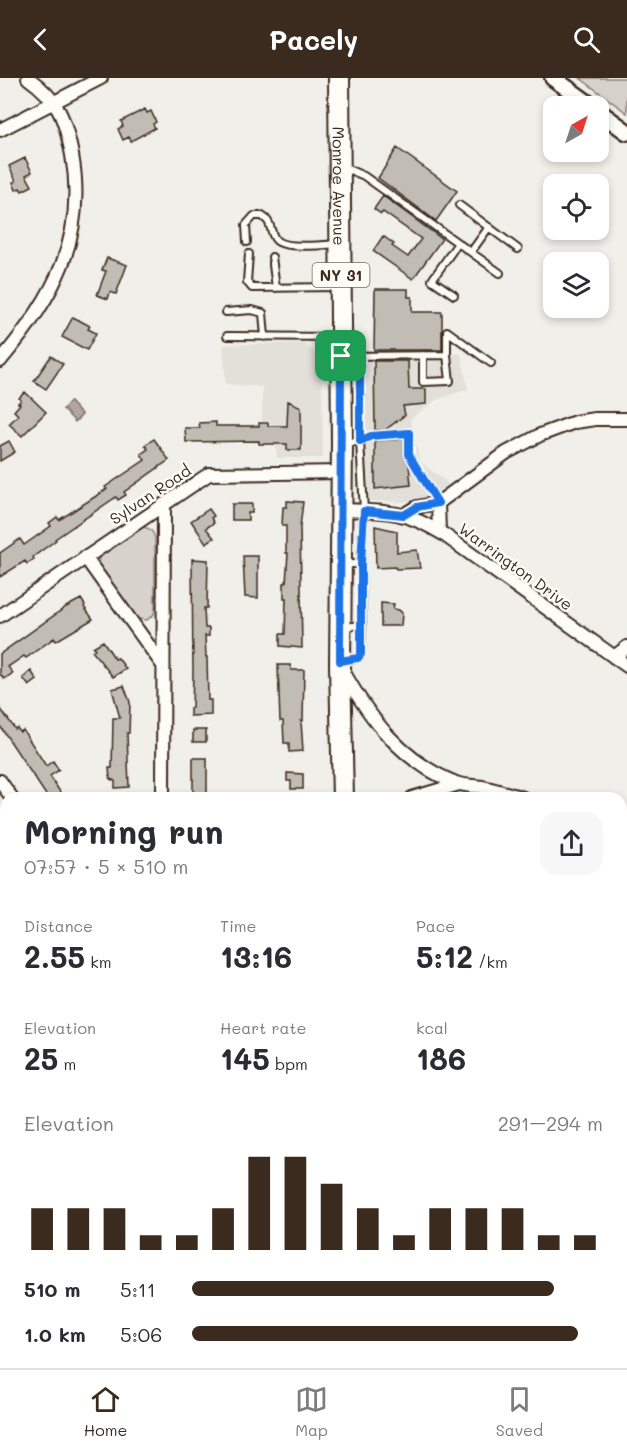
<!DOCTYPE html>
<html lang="en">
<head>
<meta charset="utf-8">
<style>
	:root { --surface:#fff; --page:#f7f7f7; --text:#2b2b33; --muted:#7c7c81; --line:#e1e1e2; --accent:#3b2a1e }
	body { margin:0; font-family:Mali,sans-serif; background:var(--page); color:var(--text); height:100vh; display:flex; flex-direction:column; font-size:22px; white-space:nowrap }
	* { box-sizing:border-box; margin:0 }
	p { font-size:20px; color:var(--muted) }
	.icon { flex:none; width:33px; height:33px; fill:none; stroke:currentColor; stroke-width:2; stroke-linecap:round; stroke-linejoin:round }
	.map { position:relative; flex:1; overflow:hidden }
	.sheet { position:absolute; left:0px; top:714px; width:627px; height:576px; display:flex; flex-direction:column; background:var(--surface); border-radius:18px 18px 0 0; box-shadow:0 3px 9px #0003 }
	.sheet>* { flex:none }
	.needle { width:39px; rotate:39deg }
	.controls { position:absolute; left:543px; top:18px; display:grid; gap:12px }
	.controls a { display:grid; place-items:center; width:66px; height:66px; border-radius:12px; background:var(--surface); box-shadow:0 3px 9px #0003; font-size:30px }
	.pin { position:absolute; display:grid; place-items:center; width:51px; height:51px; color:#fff; margin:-26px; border-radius:12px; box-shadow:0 3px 9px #0006 }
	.round { display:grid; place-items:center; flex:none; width:63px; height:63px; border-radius:18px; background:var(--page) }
	.summary { display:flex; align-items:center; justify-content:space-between; height:102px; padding:0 24px }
	h1 { font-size:33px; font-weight:800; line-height:45px }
	.stats { display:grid; grid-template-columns:repeat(3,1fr); gap:9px; height:102px; padding:6px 24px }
	.stats div { display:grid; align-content:center }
	.stats b { font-size:30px; font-weight:800 }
	.stats small { font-size:16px; font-weight:400 }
	.stats p { font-size:16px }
	.chart { height:168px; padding:12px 24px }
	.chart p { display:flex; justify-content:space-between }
	.chart svg { width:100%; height:108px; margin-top:6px; stroke:var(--accent); stroke-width:6 }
	ul { padding:0 24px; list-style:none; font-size:20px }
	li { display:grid; grid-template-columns:96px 72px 1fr; align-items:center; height:45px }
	li i { height:15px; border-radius:8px; background:var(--accent) }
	header { display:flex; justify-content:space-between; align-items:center; height:78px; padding:0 24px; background:var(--accent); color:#fff; font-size:27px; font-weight:800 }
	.dock { display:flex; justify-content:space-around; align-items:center; height:84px; border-top:2px solid var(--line); background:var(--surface); font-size:16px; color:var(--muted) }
	.dock a { display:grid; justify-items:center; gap:3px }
	.dock .active { color:var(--accent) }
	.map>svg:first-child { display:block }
	.built { fill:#e3e0da }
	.green { fill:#d7d2cc; stroke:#897e75; stroke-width:1.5 }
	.water { fill:#aea69f; stroke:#80746b; stroke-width:1.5 }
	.building { fill:#c1bcb4; stroke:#3b2a1e; stroke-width:1.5 }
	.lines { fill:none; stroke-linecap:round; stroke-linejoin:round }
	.service-casing { stroke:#3b2a1e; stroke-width:10 }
	.minor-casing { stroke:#3b2a1e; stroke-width:16 }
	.tertiary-casing { stroke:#3b2a1e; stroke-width:20 }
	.primary-casing { stroke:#3b2a1e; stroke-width:24 }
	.service { stroke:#fdfcf7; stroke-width:6 }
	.minor { stroke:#fdfcf7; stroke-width:12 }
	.tertiary { stroke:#fdfcf7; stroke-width:15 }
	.primary { stroke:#fdfcf7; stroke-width:20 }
	.route-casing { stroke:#fff; stroke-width:12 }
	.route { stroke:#1a73e8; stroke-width:8 }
	.labels { text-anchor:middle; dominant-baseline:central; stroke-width:5; stroke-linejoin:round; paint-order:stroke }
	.shield { fill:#fdfcf7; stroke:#75695f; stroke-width:1.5 }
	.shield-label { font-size:15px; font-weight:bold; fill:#3b2a1e }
	.street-label { font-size:16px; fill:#3b2a1e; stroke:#fdfcf7 }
</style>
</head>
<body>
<header><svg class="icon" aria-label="back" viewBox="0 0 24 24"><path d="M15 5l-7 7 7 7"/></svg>Pacely<svg class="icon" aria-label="search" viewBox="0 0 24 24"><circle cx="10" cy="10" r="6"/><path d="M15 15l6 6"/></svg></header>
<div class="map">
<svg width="627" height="1290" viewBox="0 0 627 1290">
	<rect width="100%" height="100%" fill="#f1efea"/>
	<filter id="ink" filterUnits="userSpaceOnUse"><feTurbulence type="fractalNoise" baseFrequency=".0167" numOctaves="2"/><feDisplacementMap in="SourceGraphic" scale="12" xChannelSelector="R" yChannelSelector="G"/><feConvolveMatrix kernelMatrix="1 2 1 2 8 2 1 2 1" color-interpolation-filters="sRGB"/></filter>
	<g filter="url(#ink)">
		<path class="built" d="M 303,265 L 314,274 L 320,289 L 322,308 L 323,380 L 277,380 L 274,347 L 262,343 L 262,309 L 226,306 L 223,267 Z
			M 355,273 L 461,276 L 468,311 L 436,322 L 410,341 L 420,384 L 446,403 L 448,407 L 435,416 L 423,421 L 401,424 L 358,422 Z"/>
		<path class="green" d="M 580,0 L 627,0 L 627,35 Z
			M 143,449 C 150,450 153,453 155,460 L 155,532 L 154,536 L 147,542 L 138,541 L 135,538 L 98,486 L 99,478 L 138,451 Z"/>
		<path class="water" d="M 70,324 L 82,337 L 75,344 L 63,331 Z"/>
		<path class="building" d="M 145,31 L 147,35 L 151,33 L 156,44 L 153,46 L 155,50 L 131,63 L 129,59 L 123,62 L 118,51 L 123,48 L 121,43 Z
			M 397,70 L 457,113 L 436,143 L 378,100 Z
			M 25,80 L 32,94 L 26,97 L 32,108 L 22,113 L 20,110 L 16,112 L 13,104 L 16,103 L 9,88 Z
			M 383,118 L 442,161 L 413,201 L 373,173 L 383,158 L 394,166 L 392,168 L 408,179 L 421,161 L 383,134 L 381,136 L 374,131 Z
			M 107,180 L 127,187 L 116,216 L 110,214 L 108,221 L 97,217 L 106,193 L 102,192 Z
			M 375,211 L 408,211 L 408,219 L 412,219 L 412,234 L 442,234 L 442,272 L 374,272 Z
			M 73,239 L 90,248 L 88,251 L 96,255 L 87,272 L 62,259 Z
			M 51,278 L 63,286 L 46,311 L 34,303 Z
			M 374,283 L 408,283 L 409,311 L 426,311 L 426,326 L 403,328 L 405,337 L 385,352 L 375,352 Z
			M 25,314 L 46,334 L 22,358 L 9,346 L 18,337 L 14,333 L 20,326 L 18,325 L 21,322 L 19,320 Z
			M 288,323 L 301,329 L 301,372 L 287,372 L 287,366 L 259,366 L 259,363 L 186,364 L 185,350 L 200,350 L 199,345 L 216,344 L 216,348 L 259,348 L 259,345 L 268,345 L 268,348 L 287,348 Z
			M 154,361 L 169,382 L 124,414 L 126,417 L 118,422 L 116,419 L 55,461 L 56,462 L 33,479 L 34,481 L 27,486 L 25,483 L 0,499 L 0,475 L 20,461 L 24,467 L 51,448 L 49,445 L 57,439 L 59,442 L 107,411 L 105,409 L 145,382 L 141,376 L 148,371 L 145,367 Z
			M 404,361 L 404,378 L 409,387 L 411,407 L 375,411 L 375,363 Z
			M 9,363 L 15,374 L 0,383 L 0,368 Z
			M 287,423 L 303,424 L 300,449 L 302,570 L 280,568 L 280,556 L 285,556 L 286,520 L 284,520 L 284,505 L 286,505 L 288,475 L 286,475 L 286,448 L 282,448 L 283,429 L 287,429 Z
			M 232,426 L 252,426 L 252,435 L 248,435 L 248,442 L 232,442 Z
			M 209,431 L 214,438 L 211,440 L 214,445 L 206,450 L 214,460 L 206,465 L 191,443 Z
			M 375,448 L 397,453 L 397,474 L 417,472 L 420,490 L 396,491 L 395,489 L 376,490 Z
			M 243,478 L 258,478 L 258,520 L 245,519 Z
			M 192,481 L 208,482 L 207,530 L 204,530 L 205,550 L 209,550 L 209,558 L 205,558 L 206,579 L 207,579 L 208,622 L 211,622 L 211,637 L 190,638 L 190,630 L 192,630 L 193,595 Z
			M 81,521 L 85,527 L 84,529 L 93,541 L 56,563 L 54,560 L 26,580 L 24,578 L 8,589 L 13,595 L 4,601 L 0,596 L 0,576 L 66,529 Z
			M 381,525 L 394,526 L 393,531 L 399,532 L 402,535 L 401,548 L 381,548 Z
			M 103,563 L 115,581 L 118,580 L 126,591 L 113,599 L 92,573 L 95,571 L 93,569 Z
			M 278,587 L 291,587 L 291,592 L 304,592 L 303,643 L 301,643 L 303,673 L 289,674 L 289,665 L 284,665 L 283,643 L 280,643 Z
			M 31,593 L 37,602 L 29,608 L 23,600 Z
			M 124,608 L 130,624 L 129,655 L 127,655 L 129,709 L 115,710 L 115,703 L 110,701 L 109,690 L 112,690 L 113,640 L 120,640 L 112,611 Z
			M 0,630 L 15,651 L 17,650 L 20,654 L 23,652 L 46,688 L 53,683 L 59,692 L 50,698 L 62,717 L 58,720 L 48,720 L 0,648 Z
			M 193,652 L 206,652 L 206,664 L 193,664 Z
			M 193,680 L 207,680 L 207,720 L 193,720 Z
			M 287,695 L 303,696 L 303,711 L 291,711 L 291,703 L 287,703 Z"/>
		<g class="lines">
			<defs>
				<path id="service" d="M 343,89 L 364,98 L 500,195
					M 459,127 L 518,171
					M 247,164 L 246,147 L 254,138 L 262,138 C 273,144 269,154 276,162 C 284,171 324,167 336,166
					M 471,174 L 489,149
					M 249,176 L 247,204 L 252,210 L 337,209
					M 272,179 L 276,210
					M 454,217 L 432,202 L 458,165
					M 226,234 L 252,232 L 263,235 L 265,259
					M 227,258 L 337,259
					M 423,277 L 423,304 L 450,303 L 447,277
					M 345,278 L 447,277 L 447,253 L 491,285
					M 345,365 L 360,363 L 371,358 L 409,355 L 409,377 L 438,425
					M 345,487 L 361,485 L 364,433 L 360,363 L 360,278
					M 343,549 L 362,547 L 361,485
					M 342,583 L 358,580 L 361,576 L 362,547
					M 374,1284 L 374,1290
					M 240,1290 L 246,1284
					M 316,1290 L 316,1284"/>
				<path id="minor" d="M 0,52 L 101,0
					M 0,283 C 53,221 87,160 72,77 C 65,41 59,22 28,0
					M 438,425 L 439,453
					M 341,432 C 385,433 404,432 443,456 L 627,588
					M 404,437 L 417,429 L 438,425 L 506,375 L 540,357 L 575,344 L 595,341 L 627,341
					M 85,479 L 162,586
					M 0,538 L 209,396 L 341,394
					M 614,579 L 627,569
					M 342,591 C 369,640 402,684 456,705 C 465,708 475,708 483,709 C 497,712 510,716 523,720
					M 0,703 L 12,720
					M 163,720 L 164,426
					M 412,720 L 459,706
					M 621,789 L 627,793
					M 621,970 L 627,966
					M 0,1046 L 6,1045
					M 0,1120 L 6,1120
					M 621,1194 L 627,1191
					M 165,1284 L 165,1290
					M 274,1284 L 279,1290
					M 443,1290 L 455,1284"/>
				<path id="tertiary" d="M 553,0 L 592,28
					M 598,33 L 627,54"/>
				<g id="primary">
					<path id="s1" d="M 339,0 L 342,365 L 340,587 L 343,720"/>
					<path d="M 345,1284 L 345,1290"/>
				</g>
			</defs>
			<use href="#service" class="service-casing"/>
			<use href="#minor" class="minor-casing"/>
			<use href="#tertiary" class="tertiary-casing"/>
			<use href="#primary" class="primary-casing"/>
			<use href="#service" class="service"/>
			<use href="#minor" class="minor"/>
			<use href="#tertiary" class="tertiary"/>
			<use href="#primary" class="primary"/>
		</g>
	</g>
	<g class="lines" filter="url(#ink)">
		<defs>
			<path id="route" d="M 341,278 L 360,278 L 360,363 L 371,358 L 409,355 L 409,377 L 438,425 L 417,429 L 404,437 L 364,433 L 361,485 L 361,576 L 358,580 L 340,583 Z"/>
		</defs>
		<use href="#route" class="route-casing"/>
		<use href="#route" class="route"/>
	</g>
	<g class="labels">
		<rect class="shield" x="312.5" y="185" width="57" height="24" rx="4.5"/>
		<g class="shield-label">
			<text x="341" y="197">NY 31</text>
		</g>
		<g class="street-label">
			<text stroke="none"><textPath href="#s1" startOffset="108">Monroe Avenue</textPath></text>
			<text transform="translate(150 416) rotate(-34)">Sylvan Road</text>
			<text transform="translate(516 488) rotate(36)">Warrington Drive</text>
		</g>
	</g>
</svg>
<div class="controls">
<a><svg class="needle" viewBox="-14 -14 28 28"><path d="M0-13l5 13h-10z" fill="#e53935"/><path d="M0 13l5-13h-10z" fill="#7c7c81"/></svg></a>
<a><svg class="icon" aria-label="locate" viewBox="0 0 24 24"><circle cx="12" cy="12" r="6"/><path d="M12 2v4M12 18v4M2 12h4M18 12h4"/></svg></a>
<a><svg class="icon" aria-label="layers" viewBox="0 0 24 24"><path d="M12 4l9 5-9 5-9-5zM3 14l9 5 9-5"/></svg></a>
</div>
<div class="pin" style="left:341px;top:278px;background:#1e9e55"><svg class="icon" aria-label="arrive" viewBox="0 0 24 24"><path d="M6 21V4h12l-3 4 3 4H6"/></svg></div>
<section class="sheet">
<div class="summary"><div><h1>Morning run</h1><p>07:57 · 5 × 510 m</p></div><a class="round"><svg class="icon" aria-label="share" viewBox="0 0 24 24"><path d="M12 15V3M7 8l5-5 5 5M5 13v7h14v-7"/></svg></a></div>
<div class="stats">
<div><p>Distance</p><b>2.55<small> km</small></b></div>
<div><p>Time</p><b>13:16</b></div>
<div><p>Pace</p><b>5:12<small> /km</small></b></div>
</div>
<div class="stats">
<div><p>Elevation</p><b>25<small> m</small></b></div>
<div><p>Heart rate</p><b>145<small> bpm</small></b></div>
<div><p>kcal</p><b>186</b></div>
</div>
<div class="chart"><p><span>Elevation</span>291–294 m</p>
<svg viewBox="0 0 160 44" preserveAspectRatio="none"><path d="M5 44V27M15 44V27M25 44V27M35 44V38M45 44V38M55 44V27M65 44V6M75 44V6M85 44V17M95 44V27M105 44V38M115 44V27M125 44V27M135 44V27M145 44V38M155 44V38"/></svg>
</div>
<ul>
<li><b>510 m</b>5:11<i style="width:88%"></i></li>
<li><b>1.0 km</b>5:06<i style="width:94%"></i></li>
</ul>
</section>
</div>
<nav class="dock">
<a class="active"><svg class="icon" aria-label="home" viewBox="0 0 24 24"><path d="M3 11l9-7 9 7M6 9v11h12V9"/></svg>Home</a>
<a><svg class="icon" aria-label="map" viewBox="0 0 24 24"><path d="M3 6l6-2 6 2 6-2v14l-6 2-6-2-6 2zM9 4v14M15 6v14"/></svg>Map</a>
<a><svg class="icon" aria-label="saved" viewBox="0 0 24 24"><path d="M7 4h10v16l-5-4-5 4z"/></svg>Saved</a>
</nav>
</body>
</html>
